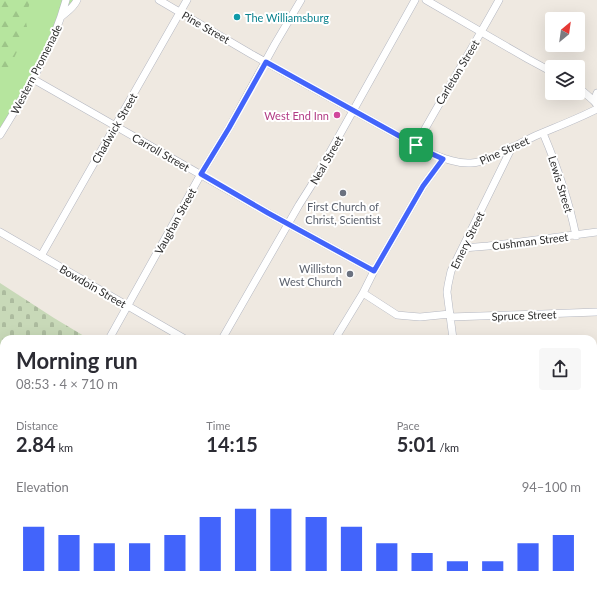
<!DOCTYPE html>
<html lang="en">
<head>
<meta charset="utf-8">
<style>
	:root { --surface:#fff; --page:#f7f7f7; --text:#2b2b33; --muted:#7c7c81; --accent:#4264fb }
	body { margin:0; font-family:Lato,sans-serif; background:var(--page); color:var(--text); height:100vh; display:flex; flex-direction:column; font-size:15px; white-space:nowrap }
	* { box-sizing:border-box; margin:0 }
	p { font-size:13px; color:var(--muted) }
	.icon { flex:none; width:22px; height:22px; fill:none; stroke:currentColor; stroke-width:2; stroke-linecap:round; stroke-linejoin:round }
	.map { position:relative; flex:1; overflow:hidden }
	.sheet { position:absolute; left:0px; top:335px; width:597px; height:256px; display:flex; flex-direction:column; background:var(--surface); border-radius:12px 12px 0 0; box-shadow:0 4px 16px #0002 }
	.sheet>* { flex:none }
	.needle { width:26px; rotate:29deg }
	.fabs { position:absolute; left:545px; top:12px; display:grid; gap:8px }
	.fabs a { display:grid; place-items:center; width:40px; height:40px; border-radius:4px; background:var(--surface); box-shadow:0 4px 16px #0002; font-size:20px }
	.pin { position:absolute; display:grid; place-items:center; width:34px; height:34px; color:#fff; margin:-17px; border-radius:8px; box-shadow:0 2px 6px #0006 }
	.round { display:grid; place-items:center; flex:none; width:42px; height:42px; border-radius:4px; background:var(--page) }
	.overview { display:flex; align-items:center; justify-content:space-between; height:68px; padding:0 16px }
	h1 { font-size:22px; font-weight:700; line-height:30px }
	.stats { display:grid; grid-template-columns:repeat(3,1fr); gap:6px; height:68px; padding:4px 16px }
	.stats div { display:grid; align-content:center }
	.stats b { font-size:20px; font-weight:700 }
	.stats small { font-size:11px; font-weight:400 }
	.stats p { font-size:11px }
	.chart { height:112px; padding:8px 16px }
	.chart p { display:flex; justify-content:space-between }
	.chart svg { width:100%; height:72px; margin-top:4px; stroke:var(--accent); stroke-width:6 }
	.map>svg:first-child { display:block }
	.green { fill:#b6e59e }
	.forest { fill:url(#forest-firs) }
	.cemetery { fill:url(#cemetery-stones) }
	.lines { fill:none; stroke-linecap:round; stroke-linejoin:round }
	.minor-casing { stroke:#b4b7c1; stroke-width:8 }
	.tertiary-casing { stroke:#b4b7c1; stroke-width:10 }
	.minor { stroke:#fff; stroke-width:7 }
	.tertiary { stroke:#fff; stroke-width:9 }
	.route-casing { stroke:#fff; stroke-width:8 }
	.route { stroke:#4264fb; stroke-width:5 }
	.culture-dot { fill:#0f9aa8; stroke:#fff; stroke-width:1.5 }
	.hotel-dot { fill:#d1479c; stroke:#fff; stroke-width:1.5 }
	.worship-dot { fill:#6b7280; stroke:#fff; stroke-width:1.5 }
	.labels { text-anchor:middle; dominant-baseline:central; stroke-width:4; stroke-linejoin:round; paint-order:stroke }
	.culture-label { font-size:11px; fill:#0d838f; stroke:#fff; text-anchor:start }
	.street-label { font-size:11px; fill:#2e2e2e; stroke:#fff }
	.hotel-label { font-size:11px; fill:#b23c85; stroke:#fff; text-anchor:end }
	.worship-label { font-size:11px; fill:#5b616d; stroke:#fff }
</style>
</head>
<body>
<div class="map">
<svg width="597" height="591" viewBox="0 0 597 591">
	<defs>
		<pattern id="forest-firs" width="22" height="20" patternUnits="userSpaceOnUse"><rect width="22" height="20" fill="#b6e59e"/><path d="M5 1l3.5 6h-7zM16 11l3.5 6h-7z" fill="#9dc588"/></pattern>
		<pattern id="cemetery-stones" width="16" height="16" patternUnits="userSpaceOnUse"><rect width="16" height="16" fill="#c8d9b8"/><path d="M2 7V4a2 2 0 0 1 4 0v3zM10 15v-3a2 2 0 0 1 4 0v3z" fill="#acbb9e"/></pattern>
	</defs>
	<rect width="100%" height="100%" fill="#efe9e1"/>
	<path class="green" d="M 0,0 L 77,0 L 62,16 L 0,135 Z
		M 593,418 L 595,418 L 597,440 L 597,455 L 593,456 Z"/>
	<path class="forest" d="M 0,0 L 31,0 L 25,17 L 27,27 L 22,41 L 0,88 Z"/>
	<path class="cemetery" d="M 0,283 L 54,318 L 89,339 L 4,339 L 4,534 L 0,532 Z"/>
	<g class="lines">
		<defs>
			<path id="minor" d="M 159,0 L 251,54 L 430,153 C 443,158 457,164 471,163 C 490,162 517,144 535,136 C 556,127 577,119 597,109
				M 426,0 L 528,59 L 552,72
				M 62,16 C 68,11 74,7 77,0
				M 33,79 L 268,213 L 374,271
				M 578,87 L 594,101 L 597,105
				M 594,101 L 597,93
				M 543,133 C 557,166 569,201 576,236
				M 0,135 C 26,93 53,48 66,0
				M 416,145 C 443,96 472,49 499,0
				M 0,232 L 185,339
				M 463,248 L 488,246 L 597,232
				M 41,256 L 187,0
				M 363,293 L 397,315 L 408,316 L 420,317 L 450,314
				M 450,317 L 542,314 L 597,312
				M 109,339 L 201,174 L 229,128 L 275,44 L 301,0
				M 222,339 L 299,205 L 311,186 L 415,0
				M 335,339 L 363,293 L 374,271 L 423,186 L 443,159
				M 453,339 L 447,292 L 448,285 L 451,271 L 512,147
				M 593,384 L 597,384
				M 593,456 L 597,455
				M 0,541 L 4,543
				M 481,587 L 482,591
				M 587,587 L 587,591"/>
			<path id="tertiary" d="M 593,527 L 597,527
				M 0,567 L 4,568"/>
		</defs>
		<use href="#minor" class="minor-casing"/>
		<use href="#tertiary" class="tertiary-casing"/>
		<use href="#minor" class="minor"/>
		<use href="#tertiary" class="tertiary"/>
	</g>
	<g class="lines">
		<defs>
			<path id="route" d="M 266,62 L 430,153 L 443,159 L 423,186 L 374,271 L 268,213 L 201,174 L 229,128 Z"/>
		</defs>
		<use href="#route" class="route-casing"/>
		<use href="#route" class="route"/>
	</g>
	<circle class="culture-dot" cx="237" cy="17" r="4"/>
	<circle class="hotel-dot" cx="337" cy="115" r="4"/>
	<g class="worship-dot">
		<circle cx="343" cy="193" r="4"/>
		<circle cx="350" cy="274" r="4"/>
	</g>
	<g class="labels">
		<g class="culture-label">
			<text x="245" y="17">The Williamsburg</text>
		</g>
		<g class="street-label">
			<text transform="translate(206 27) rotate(30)">Pine Street</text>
			<text transform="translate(36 69) rotate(-63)">Western Promenade</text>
			<text transform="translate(457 72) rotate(-59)">Carleton Street</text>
			<text transform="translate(114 128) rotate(-60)">Chadwick Street</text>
			<text transform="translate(504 150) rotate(-24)">Pine Street</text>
			<text transform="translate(161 152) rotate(30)">Carroll Street</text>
			<text transform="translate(326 160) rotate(-60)">Neal Street</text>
			<text transform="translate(561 184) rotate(73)">Lewis Street</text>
			<text transform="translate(175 221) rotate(-61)">Vaughan Street</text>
			<text transform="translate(467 240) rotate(-64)">Emery Street</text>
			<text transform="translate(530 241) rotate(-7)">Cushman Street</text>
			<text transform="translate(93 286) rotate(30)">Bowdoin Street</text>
			<text transform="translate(524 315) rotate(-2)">Spruce Street</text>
		</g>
		<g class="hotel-label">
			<text x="329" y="115">West End Inn</text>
		</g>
		<g class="worship-label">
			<text x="343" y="206">First Church of<tspan x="343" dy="13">Christ, Scientist</tspan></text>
			<text x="342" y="268" text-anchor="end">Williston<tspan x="342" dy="13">West Church</tspan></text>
		</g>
	</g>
</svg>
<div class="fabs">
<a><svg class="needle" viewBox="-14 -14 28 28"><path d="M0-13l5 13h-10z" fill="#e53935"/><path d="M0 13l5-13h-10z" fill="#7c7c81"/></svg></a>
<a><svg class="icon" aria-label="layers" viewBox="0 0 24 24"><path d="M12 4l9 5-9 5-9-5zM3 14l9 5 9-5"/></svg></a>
</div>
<div class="pin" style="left:416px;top:145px;background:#1e9e55"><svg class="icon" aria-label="arrive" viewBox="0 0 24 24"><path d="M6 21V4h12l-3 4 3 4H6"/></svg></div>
<section class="sheet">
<div class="overview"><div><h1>Morning run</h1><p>08:53 · 4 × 710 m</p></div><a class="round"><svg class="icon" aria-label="share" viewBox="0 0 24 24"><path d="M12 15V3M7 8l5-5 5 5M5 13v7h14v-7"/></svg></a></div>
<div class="stats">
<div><p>Distance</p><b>2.84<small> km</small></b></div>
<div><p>Time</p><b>14:15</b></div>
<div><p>Pace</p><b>5:01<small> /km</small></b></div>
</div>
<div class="chart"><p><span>Elevation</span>94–100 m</p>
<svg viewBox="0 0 160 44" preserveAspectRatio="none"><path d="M5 44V17M15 44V22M25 44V27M35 44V27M45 44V22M55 44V11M65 44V6M75 44V6M85 44V11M95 44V17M105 44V27M115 44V33M125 44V38M135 44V38M145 44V27M155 44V22"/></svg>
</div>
</section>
</div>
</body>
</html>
